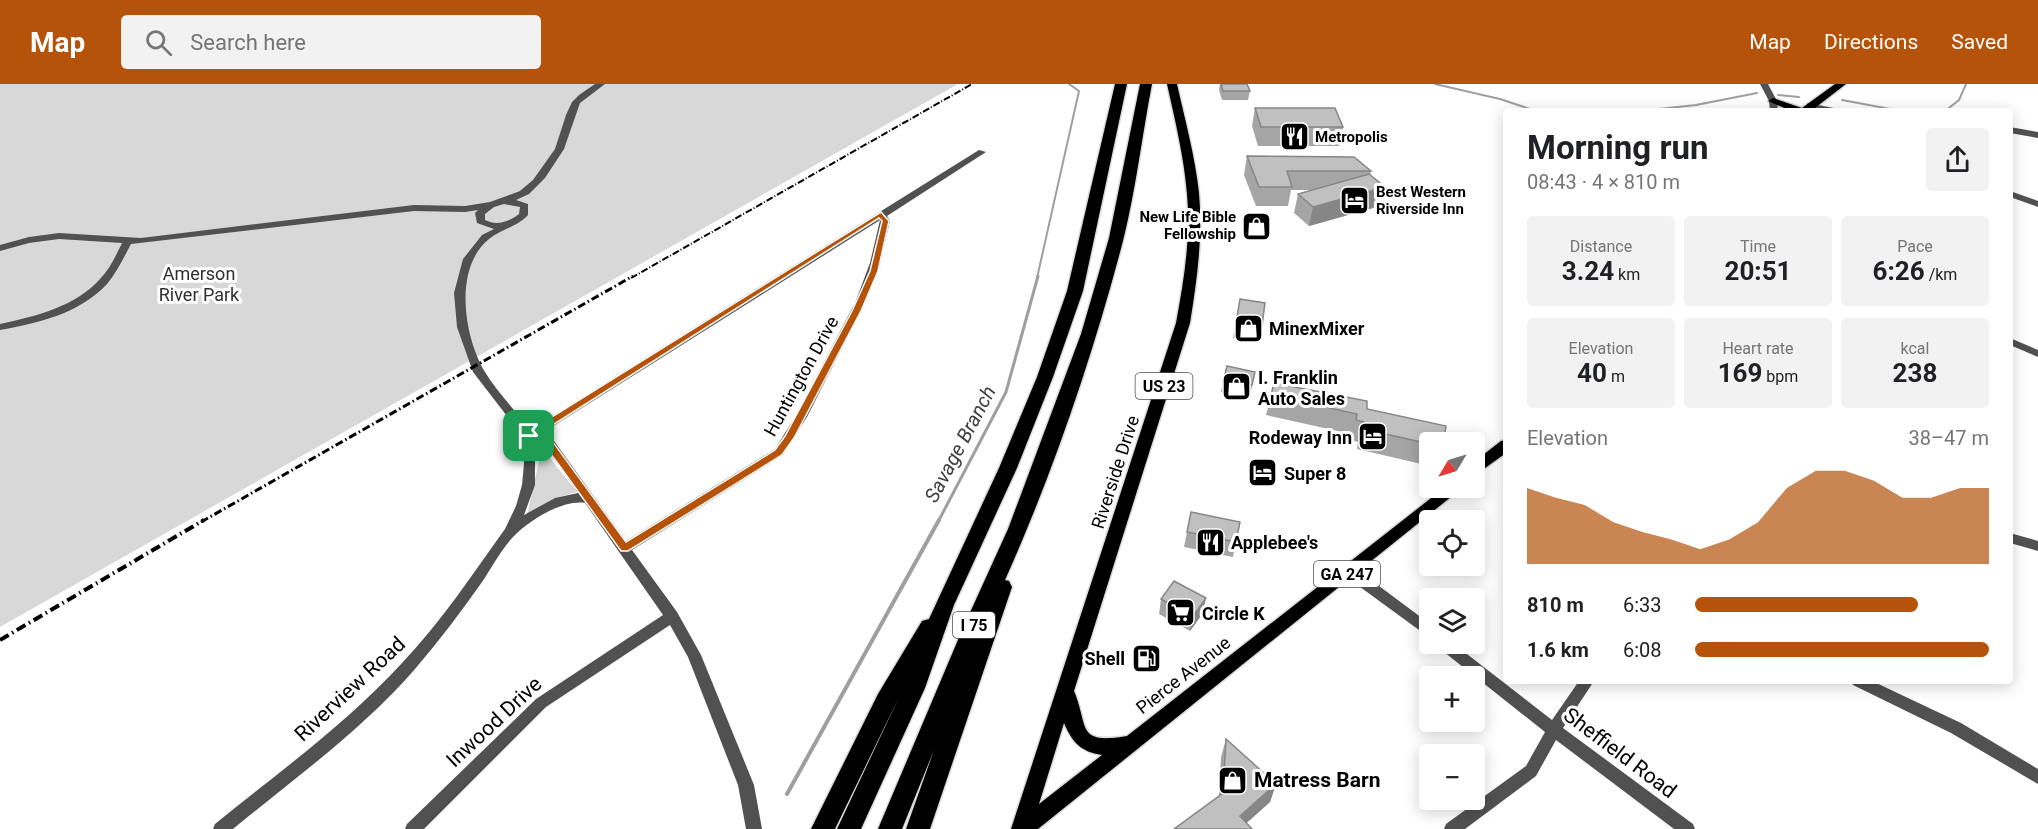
<!DOCTYPE html>
<html lang="en">
<head>
<meta charset="utf-8">
<style>
	:root { --surface:#fff; --page:#f2f2f2; --text:#202124; --muted:#757577; --accent:#b45309 }
	body { margin:0; font-family:Roboto,sans-serif; background:var(--page); color:var(--text); height:100vh; display:flex; flex-direction:column; font-size:22px; white-space:nowrap }
	* { box-sizing:border-box; margin:0 }
	p { font-size:20px; color:var(--muted) }
	.icon { flex:none; width:33px; height:33px; fill:none; stroke:currentColor; stroke-width:2; stroke-linecap:round; stroke-linejoin:round }
	.map { position:relative; flex:1; overflow:hidden }
	.side { position:absolute; left:1503px; top:24px; width:510px; height:576px; display:flex; flex-direction:column; background:var(--surface); border-radius:6px; box-shadow:0 3px 15px #0003 }
	.side>* { flex:none }
	.needle { width:39px; rotate:232deg }
	.buttons { position:absolute; left:1419px; top:348px; display:grid; gap:12px }
	.buttons a { display:grid; place-items:center; width:66px; height:66px; border-radius:6px; background:var(--surface); box-shadow:0 3px 15px #0003; font-size:30px }
	.pin { position:absolute; display:grid; place-items:center; width:51px; height:51px; color:#fff; margin:-26px; border-radius:12px; box-shadow:0 3px 9px #0006 }
	.round { display:grid; place-items:center; flex:none; width:63px; height:63px; border-radius:6px; background:var(--page) }
	.headline { display:flex; align-items:center; justify-content:space-between; height:102px; padding:0 24px }
	h1 { font-size:33px; font-weight:700; line-height:45px }
	.figures { display:grid; grid-template-columns:repeat(3,1fr); gap:9px; height:102px; padding:6px 24px }
	.figures div { display:grid; align-content:center; border-radius:6px; background:var(--page); text-align:center }
	.figures b { font-size:26px; font-weight:700 }
	.figures small { font-size:16px; font-weight:400 }
	.figures p { font-size:16px }
	.chart { height:168px; padding:12px 24px }
	.chart p { display:flex; justify-content:space-between }
	.chart svg { width:100%; height:108px; margin-top:6px; fill:var(--accent); opacity:.7 }
	ul { padding:0 24px; list-style:none; font-size:20px }
	li { display:grid; grid-template-columns:96px 72px 1fr; align-items:center; height:45px }
	li i { height:15px; border-radius:8px; background:var(--accent) }
	header { display:flex; align-items:center; gap:36px; box-sizing:border-box; height:84px; padding:0 30px; background:var(--accent); color:#fff }
	header strong { font-size:28px }
	nav { display:flex; gap:33px; margin-inline-start:auto; font-size:21px }
	.search { width:420px; height:54px; background:var(--page); display:flex; align-items:center; gap:15px; box-sizing:border-box; padding:0 21px; border-radius:6px; color:var(--muted); font-size:22px }
	.map>svg:first-child { display:block }
	.green { fill:#d8d8d8 }
	.lines { fill:none; stroke-linecap:round; stroke-linejoin:round }
	.stream-far2 { stroke:#9f9f9f; stroke-width:2 }
	.stream-far1 { stroke:#9f9f9f; stroke-width:3 }
	.stream { stroke:#9f9f9f; stroke-width:4 }
	.primary-casing { stroke:#dbdbdb; stroke-width:3 }
	.highway-casing { stroke:#dbdbdb; stroke-width:3 }
	.street { fill:#515151; fill-rule:evenodd }
	.primary { fill:#000; fill-rule:evenodd }
	.highway { fill:#000; fill-rule:evenodd }
	.rail-far2 { stroke:#000; stroke-width:2; stroke-dasharray:7 2 1 2; stroke-linecap:butt }
	.rail-far1 { stroke:#000; stroke-width:3; stroke-dasharray:8 3 1.5 3; stroke-linecap:butt }
	.rail { stroke:#000; stroke-width:4; stroke-dasharray:10 4 1.5 4; stroke-linecap:butt }
	.wall { fill:#a5a5a5 }
	.shaded-wall { fill:#868686 }
	.building { fill:#c0c0c0; stroke:#868686; stroke-width:1.5 }
	.route { fill:#b45309; stroke:#fff; stroke-width:1.5; fill-rule:evenodd }
	.labels { text-anchor:middle; dominant-baseline:central; stroke-width:6; stroke-linejoin:round; paint-order:stroke }
	.far-poi-label { font-size:15px; font-weight:bold; fill:#000; stroke:#fff; text-anchor:start }
	.shield { fill:#fff; stroke:#4c4c4c; stroke-width:1.5 }
	.shield-label { font-size:16px; font-weight:bold; fill:#000 }
	.park-label { font-size:18px; fill:#2f2f2f; stroke:#fff }
	.poi-label { font-size:18px; font-weight:bold; fill:#000; stroke:#fff; text-anchor:start }
	.street-label { font-size:18px; fill:#000; stroke:#fff }
	.water-label { font-size:20px; font-style:italic; fill:#404040; stroke:#fff }
	.near-street-label { font-size:21px; fill:#000; stroke:#fff }
	.near-poi-label { font-size:21px; font-weight:bold; fill:#000; stroke:#fff; text-anchor:start }
</style>
</head>
<body>
<header>
<strong>Map</strong>
<div class="search"><svg class="icon" aria-label="search" viewBox="0 0 24 24"><circle cx="10" cy="10" r="6"/><path d="M15 15l6 6"/></svg>Search here</div>
<nav><a>Map</a><a>Directions</a><a>Saved</a></nav>
</header>
<div class="map">
<svg width="2038" height="745" viewBox="0 0 2038 745">
	<rect width="100%" height="100%" fill="#fff"/>
	<path class="green" d="M 0,0 L 958,0 L 0,543 Z
		M 542,364 L 577,408 L 553,415 L 527,431 Z"/>
	<g class="lines">
		<path class="stream-far2" d="M 1435,0 L 1500,15 L 1536,27
			M 1778,11 L 1799,13
			M 1842,16 L 1901,27
			M 1641,27 L 1696,21 L 1757,9
			M 1945,27 L 1959,16 L 1966,0
			M 1037,194 L 1079,7 L 1069,0"/>
		<path class="stream-far1" d="M 938,438 L 1006,308 L 1038,192"/>
		<path class="stream" d="M 787,710 L 939,436"/>
		<defs>
			<path id="primary" d="M 1167,0 L 1177,0 C 1185,36 1195,72 1199,109 C 1203,153 1197,196 1190,239 L 1074,607 C 1089,642 1075,661 1127,652 L 1444,404 L 1462,404 L 1038,745 L 1011,745 L 1176,239 C 1184,196 1191,153 1187,110 C 1184,73 1175,36 1167,0 ZM 1064,639 C 1072,658 1081,668 1102,671 L 1039,720 Z
				M 1835,0 L 1846,0 L 1811,27 L 1791,27 L 1768,17 L 1773,14 L 1802,24 Z
				M 1506,356 L 1506,369 L 1474,392 L 1474,378 L 1501,357 Z"/>
			<path id="highway" d="M 1115,0 L 1127,0 L 1083,207 L 1053,293 L 1017,384 L 954,521 L 925,604 L 861,745 L 837,745 L 900,611 L 835,745 L 811,745 L 878,610 L 922,537 L 929,535 L 999,384 L 1037,293 L 1067,207 Z
				M 1140,0 L 1152,0 C 1142,52 1136,105 1123,157 C 1093,271 1053,389 1005,496 L 1009,497 L 1012,503 L 930,745 L 906,745 L 934,666 L 902,745 L 878,745 L 963,544 L 1008,445 L 1081,250 L 1109,154 Z"/>
		</defs>
		<use href="#primary" class="primary-casing"/>
		<use href="#highway" class="highway-casing"/>
		<path class="street" d="M 595,0 L 605,0 L 580,19 L 564,65 L 545,94 L 529,110 L 516,116 L 528,120 L 528,131 C 517,143 501,145 489,155 C 453,184 464,253 485,288 C 497,308 516,327 530,346 L 979,66 L 986,68 L 887,132 L 890,137 L 880,179 L 865,219 L 807,333 L 783,371 L 632,466 L 677,528 L 701,571 L 754,701 L 762,745 L 746,745 L 738,701 L 688,573 L 670,541 L 546,623 L 424,745 L 405,745 L 407,740 L 536,615 L 663,531 L 585,419 C 563,415 528,437 513,453 C 501,466 492,483 482,498 C 461,528 439,557 415,585 C 362,646 295,694 233,745 L 213,745 L 215,740 C 279,688 346,640 402,579 C 441,538 472,491 505,445 L 516,422 L 522,401 L 524,380 L 523,353 L 473,288 L 457,243 L 454,209 L 463,175 L 482,151 L 494,145 L 477,139 L 475,129 L 478,126 L 465,128 L 414,127 L 131,160 C 124,173 117,188 107,200 C 79,230 38,239 0,246 L 0,240 C 36,232 75,223 100,195 C 110,185 116,171 122,159 L 59,155 L 29,159 L 0,167 L 0,161 L 29,153 L 59,149 L 141,154 L 414,121 L 465,122 L 490,118 L 520,107 L 533,96 L 555,65 L 566,31 L 572,18 L 579,11 ZM 504,120 L 520,123 L 519,130 C 508,138 497,142 485,136 L 485,130 L 494,123 ZM 880,136 L 870,179 L 855,219 L 795,333 L 775,365 L 626,457 L 554,357 L 539,351 ZM 535,359 L 546,363 L 578,409 L 555,414 L 524,431 L 535,401 Z
			M 1760,0 L 1768,0 L 1777,17 L 1778,27 L 1770,27 L 1769,17 Z
			M 1808,19 L 1839,25 L 1843,27 C 1831,27 1817,27 1807,21 Z
			M 2010,43 L 2038,48 L 2038,54 L 2010,49 Z
			M 2010,107 L 2038,117 L 2038,123 L 2010,113 Z
			M 2010,254 L 2038,266 L 2038,273 L 2010,261 Z
			M 2010,449 L 2038,457 L 2038,467 L 2010,459 Z
			M 1350,483 L 1355,484 L 1430,540 L 1430,554 L 1345,492 L 1343,488 L 1345,484 Z
			M 1437,560 L 1454,560 L 1552,636 L 1579,597 L 1594,597 L 1563,644 L 1693,740 L 1695,745 L 1674,745 L 1556,656 L 1536,692 L 1465,745 L 1444,745 L 1446,740 L 1526,682 L 1545,648 L 1439,564 Z
			M 1851,597 L 1872,597 L 1961,639 L 2038,685 L 2038,700 L 1951,649 L 1853,601 Z"/>
		<use href="#primary" class="primary"/>
		<use href="#highway" class="highway"/>
		<path class="rail-far2" d="M 631,194 L 972,0"/>
		<path class="rail-far1" d="M 201,438 L 633,192"/>
		<path class="rail" d="M 0,556 L 204,436"/>
	</g>
	<path class="wall" d="M 1220,0 L 1247,0 L 1250,7 L 1248,16 L 1222,16 L 1219,6 Z
		M 1255,24 L 1343,43 L 1339,62 L 1258,62 L 1252,42 Z
		M 1247,72 L 1371,87 L 1370,91 L 1385,103 L 1380,122 L 1309,142 L 1294,129 L 1298,110 L 1312,106 L 1291,106 L 1288,122 L 1256,122 L 1244,91 Z
		M 1240,215 L 1262,242 L 1259,258 L 1233,254 Z
		M 1255,288 L 1250,311 L 1221,308 L 1223,298 Z
		M 1274,299 L 1367,325 L 1444,354 L 1443,358 L 1430,358 L 1430,382 L 1357,365 L 1358,358 L 1350,356 L 1351,350 L 1266,331 Z
		M 1240,438 L 1233,473 L 1184,463 L 1187,448 Z
		M 1161,515 L 1203,529 L 1190,547 L 1159,530 Z
		M 1226,655 L 1276,700 L 1270,718 L 1246,739 L 1219,712 L 1221,673 Z"/>
	<path class="shaded-wall" d="M 1385,103 L 1380,122 L 1309,142 L 1313,123 Z
		M 1206,514 L 1203,529 L 1190,547 L 1193,532 Z
		M 1276,700 L 1270,718 L 1240,745 L 1240,732 Z"/>
	<path class="building" d="M 1221,0 L 1247,0 L 1250,7 L 1223,7 Z
		M 1255,24 L 1335,24 L 1343,43 L 1261,43 Z
		M 1247,72 L 1354,73 L 1371,87 L 1287,87 L 1292,103 L 1259,103 Z
		M 1369,90 L 1385,103 L 1313,123 L 1298,110 Z
		M 1240,215 L 1265,219 L 1262,242 L 1236,239 Z
		M 1227,282 L 1255,288 L 1252,301 L 1223,298 Z
		M 1274,299 L 1367,317 L 1367,325 L 1446,342 L 1444,354 L 1440,354 L 1439,358 L 1430,358 L 1430,360 L 1363,345 L 1364,338 L 1356,336 L 1357,330 L 1271,311 Z
		M 1191,428 L 1240,438 L 1236,458 L 1187,448 Z
		M 1174,497 L 1206,514 L 1193,532 L 1161,515 Z
		M 1226,655 L 1276,700 L 1240,732 L 1252,745 L 1174,745 L 1223,709 Z"/>
	<path class="route" d="M 881,128 L 889,137 L 878,187 L 861,227 L 794,354 L 782,371 L 628,467 L 621,467 L 546,363 L 526,354 L 526,349 ZM 879,134 L 882,137 L 870,187 L 852,227 L 785,352 L 775,366 L 626,458 L 553,358 L 537,351 Z"/>
	<defs>
		<symbol id="restaurant-square" viewBox="-11 -11 22 22"><rect x="-9" y="-9" width="18" height="18" rx="4" fill="#000" stroke="#fff"/><path d="M-5-6h1v4h1v-4h1v4h1v-4h1v5L-1.5 .5V6h-2V.5L-5-1ZM5-6V6H3V1.5H1.5Q1.5-4 5-6Z" fill="#fff"/></symbol>
		<symbol id="hotel-square" viewBox="-11 -11 22 22"><rect x="-9" y="-9" width="18" height="18" rx="4" fill="#000" stroke="#fff"/><path d="M-6-4.5h1.5V1H6V5H4.5V3h-9V5H-6ZM-4 0a1.8 1.8 0 1 1 3.6 0ZM.5 0V-2.5h3Q6-2.5 6 0Z" fill="#fff"/></symbol>
		<symbol id="shop-square" viewBox="-11 -11 22 22"><rect x="-9" y="-9" width="18" height="18" rx="4" fill="#000" stroke="#fff"/><path d="M-5-2.5h2.3a2.7 3.5 0 0 1 5.4 0H5L5.5 6h-11ZM-1.5-2.5h3a1.5 2.3 0 0 0-3 0Z" fill="#fff"/></symbol>
		<symbol id="supermarket-square" viewBox="-11 -11 22 22"><rect x="-9" y="-9" width="18" height="18" rx="4" fill="#000" stroke="#fff"/><path d="M-6-5.5h2.5l.6 2H6L4.5 2H-2.5L-4.4-4H-6ZM-1.5 3.2a1.3 1.3 0 1 0 .1 0ZM3 3.2a1.3 1.3 0 1 0 .1 0Z" fill="#fff"/></symbol>
		<symbol id="fuel-square" viewBox="-11 -11 22 22"><rect x="-9" y="-9" width="18" height="18" rx="4" fill="#000" stroke="#fff"/><path d="M-5.5-6h7V0h2V4h1.3V-2.5L3-4.5l.8-.8L6-3V5H2.5V1h-1V6h-7ZM-4.2-4.7v3.2H.2V-4.7Z" fill="#fff"/></symbol>
	</defs>
	<g fill-rule="evenodd">
		<use href="#restaurant-square" x="1278" y="36" width="33" height="33"/>
		<use href="#hotel-square" x="1338" y="100" width="33" height="33"/>
		<use href="#shop-square" x="1240" y="126" width="33" height="33"/>
		<use href="#shop-square" x="1232" y="228" width="33" height="33"/>
		<use href="#shop-square" x="1220" y="286" width="33" height="33"/>
		<use href="#hotel-square" x="1356" y="336" width="33" height="33"/>
		<use href="#hotel-square" x="1246" y="372" width="33" height="33"/>
		<use href="#restaurant-square" x="1194" y="442" width="33" height="33"/>
		<use href="#supermarket-square" x="1164" y="512" width="33" height="33"/>
		<use href="#fuel-square" x="1130" y="558" width="33" height="33"/>
		<use href="#shop-square" x="1216" y="680" width="33" height="33"/>
	</g>
	<g class="labels">
		<g class="far-poi-label">
			<text x="1315" y="53">Metropolis</text>
			<text x="1376" y="108">Best Western<tspan x="1376" dy="17">Riverside Inn</tspan></text>
			<text x="1236" y="133" text-anchor="end">New Life Bible<tspan x="1236" dy="17">Fellowship</tspan></text>
		</g>
		<g class="shield">
			<rect x="1135.5" y="289" width="57" height="26" rx="4.5"/>
			<rect x="1314" y="477" width="66" height="26" rx="4.5"/>
			<rect x="953" y="528" width="42" height="26" rx="4.5"/>
		</g>
		<g class="shield-label">
			<text x="1164" y="302">US 23</text>
			<text x="1347" y="490">GA 247</text>
			<text x="974" y="541">I 75</text>
		</g>
		<g class="park-label">
			<text x="199" y="189">Amerson<tspan x="199" dy="21">River Park</tspan></text>
		</g>
		<g class="poi-label">
			<text x="1269" y="244">MinexMixer</text>
			<text x="1258" y="293">I. Franklin<tspan x="1258" dy="21">Auto Sales</tspan></text>
			<text x="1352" y="353" text-anchor="end">Rodeway Inn</text>
			<text x="1284" y="389">Super 8</text>
			<text x="1231" y="458">Applebee's</text>
			<text x="1202" y="529">Circle K</text>
			<text x="1125" y="574" text-anchor="end">Shell</text>
		</g>
		<g class="street-label">
			<text transform="translate(801 292) rotate(-61)">Huntington Drive</text>
			<text transform="translate(1115 388) rotate(-72)">Riverside Drive</text>
			<text transform="translate(1183 591) rotate(-38)">Pierce Avenue</text>
		</g>
		<g class="water-label">
			<text transform="translate(960 360) rotate(-62)">Savage Branch</text>
		</g>
		<g class="near-street-label">
			<text transform="translate(350 605) rotate(-43)">Riverview Road</text>
			<text transform="translate(494 638) rotate(-43)">Inwood Drive</text>
			<text transform="translate(1620 669) rotate(37)">Sheffield Road</text>
		</g>
		<g class="near-poi-label">
			<text x="1254" y="696">Matress Barn</text>
		</g>
	</g>
</svg>
<div class="buttons">
<a><svg class="needle" viewBox="-14 -14 28 28"><path d="M0-13l5 13h-10z" fill="#e53935"/><path d="M0 13l5-13h-10z" fill="#757577"/></svg></a>
<a><svg class="icon" aria-label="locate" viewBox="0 0 24 24"><circle cx="12" cy="12" r="6"/><path d="M12 2v4M12 18v4M2 12h4M18 12h4"/></svg></a>
<a><svg class="icon" aria-label="layers" viewBox="0 0 24 24"><path d="M12 4l9 5-9 5-9-5zM3 14l9 5 9-5"/></svg></a>
<a>+</a>
<a>−</a>
</div>
<div class="pin" style="left:529px;top:352px;background:#1e9e55"><svg class="icon" aria-label="arrive" viewBox="0 0 24 24"><path d="M6 21V4h12l-3 4 3 4H6"/></svg></div>
<section class="side">
<div class="headline"><div><h1>Morning run</h1><p>08:43 · 4 × 810 m</p></div><a class="round"><svg class="icon" aria-label="share" viewBox="0 0 24 24"><path d="M12 15V3M7 8l5-5 5 5M5 13v7h14v-7"/></svg></a></div>
<div class="figures">
<div><p>Distance</p><b>3.24<small> km</small></b></div>
<div><p>Time</p><b>20:51</b></div>
<div><p>Pace</p><b>6:26<small> /km</small></b></div>
</div>
<div class="figures">
<div><p>Elevation</p><b>40<small> m</small></b></div>
<div><p>Heart rate</p><b>169<small> bpm</small></b></div>
<div><p>kcal</p><b>238</b></div>
</div>
<div class="chart"><p><span>Elevation</span>38–47 m</p>
<svg viewBox="0 0 160 44" preserveAspectRatio="none"><path d="M0 44V13L10 17L20 20L30 27L40 31L50 34L60 38L70 34L80 27L90 13L100 6L110 6L120 10L130 17L140 17L150 13L160 13V44z"/></svg>
</div>
<ul>
<li><b>810 m</b>6:33<i style="width:76%"></i></li>
<li><b>1.6 km</b>6:08<i style="width:100%"></i></li>
</ul>
</section>
</div>
</body>
</html>
